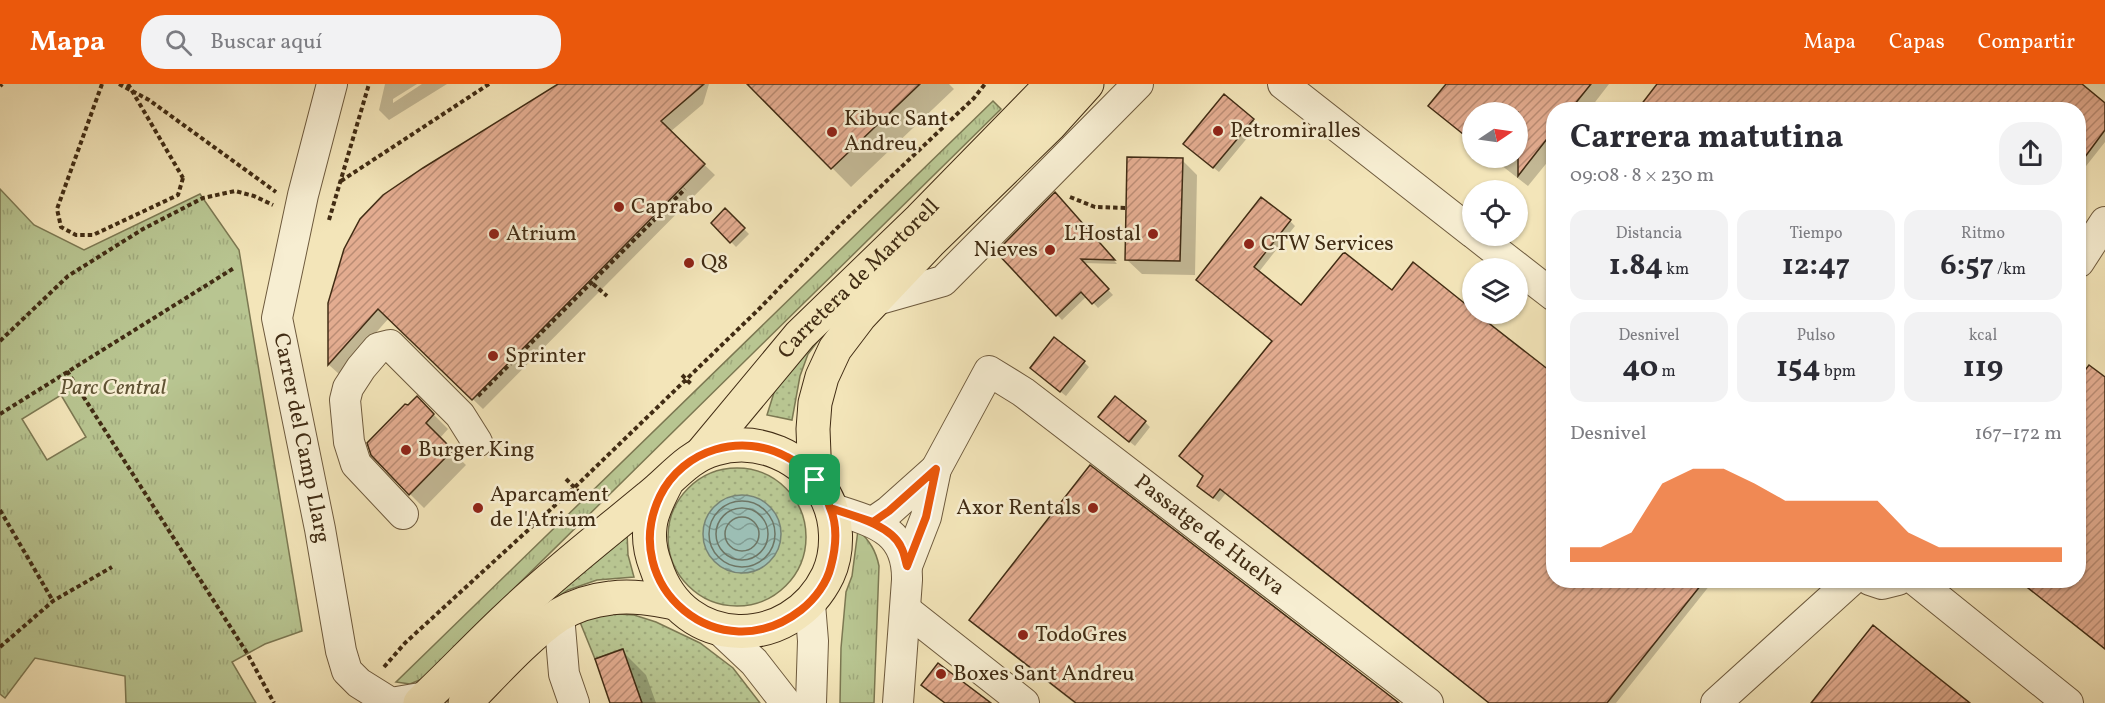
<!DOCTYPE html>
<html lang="es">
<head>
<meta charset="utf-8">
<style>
	:root { --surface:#fff; --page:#f2f2f3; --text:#2b2b33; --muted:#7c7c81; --accent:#ea580c }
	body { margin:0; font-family:Vollkorn,serif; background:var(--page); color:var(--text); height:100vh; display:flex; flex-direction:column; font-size:22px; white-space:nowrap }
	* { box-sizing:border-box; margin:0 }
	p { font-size:20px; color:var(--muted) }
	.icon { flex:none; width:33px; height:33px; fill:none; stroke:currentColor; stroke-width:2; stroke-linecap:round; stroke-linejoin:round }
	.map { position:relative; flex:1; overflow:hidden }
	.drawer { position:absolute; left:1546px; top:18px; width:540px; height:486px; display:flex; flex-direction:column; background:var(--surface); border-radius:24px; box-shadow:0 2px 4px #0004 }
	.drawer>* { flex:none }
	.needle { width:39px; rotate:77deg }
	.tools { position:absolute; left:1462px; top:18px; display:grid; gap:12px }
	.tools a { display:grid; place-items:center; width:66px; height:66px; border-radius:50%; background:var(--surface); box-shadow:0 2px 4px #0004; font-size:30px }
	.pin { position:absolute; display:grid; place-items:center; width:51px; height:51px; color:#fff; margin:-26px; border-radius:12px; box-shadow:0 3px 9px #0006 }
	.round { display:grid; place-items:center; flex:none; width:63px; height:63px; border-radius:24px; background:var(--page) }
	.overview { display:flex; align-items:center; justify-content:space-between; height:102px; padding:0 24px }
	h1 { font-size:33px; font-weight:700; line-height:45px }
	.stats { display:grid; grid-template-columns:repeat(3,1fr); gap:9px; height:102px; padding:6px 24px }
	.stats div { display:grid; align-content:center; border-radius:15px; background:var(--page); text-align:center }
	.stats b { font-size:30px; font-weight:700 }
	.stats small { font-size:16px; font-weight:400 }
	.stats p { font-size:16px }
	.chart { height:168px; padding:12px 24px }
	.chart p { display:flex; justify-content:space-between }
	.chart svg { width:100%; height:108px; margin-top:6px; fill:var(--accent); opacity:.7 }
	header { display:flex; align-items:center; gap:36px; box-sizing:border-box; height:84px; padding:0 30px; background:var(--accent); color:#fff }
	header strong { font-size:28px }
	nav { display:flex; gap:33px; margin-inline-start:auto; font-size:21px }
	.search { width:420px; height:54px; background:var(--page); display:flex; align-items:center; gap:15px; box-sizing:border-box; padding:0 21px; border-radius:24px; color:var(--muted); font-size:22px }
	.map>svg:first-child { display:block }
	.grass { fill:url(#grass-tufts); stroke:#7c7852; stroke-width:1.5; fill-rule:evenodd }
	.garden { fill:url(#garden-dots); stroke:#7c7852; stroke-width:1.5 }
	.water { fill:url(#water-waves); stroke:#788474; stroke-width:1.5 }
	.shadow { fill:#0003 }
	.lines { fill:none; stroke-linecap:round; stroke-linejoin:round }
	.shore { stroke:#6e7564; stroke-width:1.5 }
	.building { fill:url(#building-hatch); stroke:#412c14; stroke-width:1.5 }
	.minor-casing { stroke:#6e5a3d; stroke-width:32 }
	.major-casing { stroke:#412c14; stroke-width:35 }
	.path { stroke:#412c14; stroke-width:4; stroke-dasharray:4.5 3; stroke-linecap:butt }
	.minor { stroke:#f7eed2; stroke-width:30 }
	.major { stroke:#f3e5b9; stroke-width:33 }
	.rail { stroke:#412c14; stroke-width:4.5; stroke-dasharray:10 10; stroke-linecap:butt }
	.path-bridge { stroke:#412c14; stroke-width:4; stroke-dasharray:4.5 3; stroke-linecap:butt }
	.route-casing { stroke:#fff; stroke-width:12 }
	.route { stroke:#ea580c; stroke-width:8 }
	.poi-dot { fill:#8f2418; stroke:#f7eed2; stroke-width:2 }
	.labels { text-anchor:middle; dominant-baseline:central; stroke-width:5; stroke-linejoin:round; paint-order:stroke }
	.poi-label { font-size:22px; fill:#412c14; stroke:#f7eed2; text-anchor:start }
	.street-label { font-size:22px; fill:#412c14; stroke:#f7eed2 }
	.park-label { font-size:22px; font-style:italic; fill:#5f5233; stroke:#f7eed2 }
</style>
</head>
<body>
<header>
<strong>Mapa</strong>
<div class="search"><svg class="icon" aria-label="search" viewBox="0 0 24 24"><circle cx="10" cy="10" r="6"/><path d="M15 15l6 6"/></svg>Buscar aquí</div>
<nav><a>Mapa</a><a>Capas</a><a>Compartir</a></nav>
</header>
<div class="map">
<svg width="2105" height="619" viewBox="0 0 2105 619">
	<defs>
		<pattern id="grass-tufts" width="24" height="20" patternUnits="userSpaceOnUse" patternTransform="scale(1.5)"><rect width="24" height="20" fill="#b8c591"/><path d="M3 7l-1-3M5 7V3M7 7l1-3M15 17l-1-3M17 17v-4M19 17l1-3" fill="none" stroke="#9fa97c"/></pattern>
		<pattern id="garden-dots" width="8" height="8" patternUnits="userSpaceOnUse" patternTransform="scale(1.5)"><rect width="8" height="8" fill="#b8c591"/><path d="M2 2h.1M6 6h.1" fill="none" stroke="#9fa97c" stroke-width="1.8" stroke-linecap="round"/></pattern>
		<pattern id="water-waves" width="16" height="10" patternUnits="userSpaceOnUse" patternTransform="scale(1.5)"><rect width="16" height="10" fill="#9cbeb4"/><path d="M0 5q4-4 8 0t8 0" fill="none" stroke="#819b91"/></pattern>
		<pattern id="building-hatch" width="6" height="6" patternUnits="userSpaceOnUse" patternTransform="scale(1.5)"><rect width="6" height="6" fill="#e3ac90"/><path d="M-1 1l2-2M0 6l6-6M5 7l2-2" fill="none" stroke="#ba8c74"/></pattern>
	</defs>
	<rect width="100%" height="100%" fill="#f3e5b9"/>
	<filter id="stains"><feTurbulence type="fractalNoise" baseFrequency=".00333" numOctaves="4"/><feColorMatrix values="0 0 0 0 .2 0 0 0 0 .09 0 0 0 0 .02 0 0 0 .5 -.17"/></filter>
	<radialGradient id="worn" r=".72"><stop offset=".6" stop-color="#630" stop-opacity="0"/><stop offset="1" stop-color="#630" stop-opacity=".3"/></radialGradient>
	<path class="grass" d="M 993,17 L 1001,25 L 422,595 L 410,600 L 396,598 Z
		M 0,105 L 34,141 L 84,166 L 200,110 L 239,166 L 302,547 L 265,560 L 232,578 L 256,619 L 126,619 L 125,592 L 35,574 L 5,614 L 0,610 ZM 61,311 L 86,353 L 47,376 L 22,335 Z
		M 858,446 C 870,457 876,467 879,482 L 874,619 L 840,619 L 841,564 L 846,508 L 852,492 Z"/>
	<path class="garden" d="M 834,236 L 808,270 L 800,292 L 792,336 L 767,331 L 781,286 Z
		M668 453a69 69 0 1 1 138 0a69 69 0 1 1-138 0Z
		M 627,448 L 628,471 L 634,493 L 597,496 L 568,506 L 545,522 L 445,619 L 430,619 Z
		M 603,529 L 634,531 L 656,538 L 700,559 L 733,584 L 760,619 L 642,619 L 622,565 L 595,575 L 578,533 Z"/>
	<path class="water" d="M703 450a39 39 0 1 1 78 0a39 39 0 1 1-78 0Z"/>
	<path class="shadow" d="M 385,0 L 417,0 L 393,15 L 393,19 L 422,0 L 447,0 L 389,36 L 379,26 Z
		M 561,0 L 709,0 L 703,20 L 670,48 L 715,91 L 483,325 L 389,234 L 339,290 L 329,281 L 329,220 Z
		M 760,0 L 949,0 L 954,5 L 851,103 L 758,9 Z
		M 1447,0 L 1609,0 L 1589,26 L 1554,26 L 1554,70 L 1528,102 L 1492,74 L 1518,74 L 1518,28 L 1473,28 L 1473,58 L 1430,22 Z
		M 1659,0 L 2079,0 L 2105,20 L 2105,58 L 2079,91 L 2079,26 Z
		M 1253,36 L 1258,41 L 1219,88 L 1190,65 Z
		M 1182,76 L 1197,91 L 1195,191 L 1142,190 L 1126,175 Z
		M 1060,115 L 1117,180 L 1083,179 L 1113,211 L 1098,224 L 1087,212 L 1062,236 L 998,168 Z
		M 725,126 L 749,150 L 736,163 L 713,139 Z
		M 1290,137 L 1295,142 L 1258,189 L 1301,223 L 1392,208 L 1473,228 L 1554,292 L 1554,496 L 1714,496 L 1616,619 L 1490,619 L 1226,409 L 1219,418 L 1204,407 L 1274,257 L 1203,201 Z
		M 1084,278 L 1089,283 L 1066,312 L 1037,289 Z
		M 417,314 L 448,345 L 439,355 L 466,381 L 424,424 L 410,410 Z
		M 1105,338 L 1145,338 L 1150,343 L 1135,362 Z
		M 971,536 L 1396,619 L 1074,619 L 982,547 Z
		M 622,567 L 646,591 L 656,619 L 612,619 Z"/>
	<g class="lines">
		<path class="shore" d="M709 450a33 33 0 1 1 66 0a33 33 0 1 1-66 0Z
			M716 450a26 26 0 1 1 52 0a26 26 0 1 1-52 0Z
			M725 450a17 17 0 1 1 34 0a17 17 0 1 1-34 0Z"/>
	</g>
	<path class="building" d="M 558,0 L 704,0 L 661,37 L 705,80 L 472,316 L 378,225 L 328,281 L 328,219 L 344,165 L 360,135 L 383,111 L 423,84 Z
		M 747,0 L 920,0 L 831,85 Z
		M 1446,0 L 1591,0 L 1570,26 L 1554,26 L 1554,46 L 1518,92 L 1518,28 L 1473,28 L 1473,58 L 1428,22 Z
		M 1657,0 L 2082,0 L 2105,19 L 2105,46 L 2079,81 L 2079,26 L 1637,26 Z
		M 1224,10 L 1254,35 L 1213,84 L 1183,60 Z
		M 1127,73 L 1183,74 L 1180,177 L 1125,176 Z
		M 1055,108 L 1115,176 L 1081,175 L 1109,205 L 1092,220 L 1081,208 L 1056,232 L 996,168 Z
		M 1261,113 L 1291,136 L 1254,183 L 1301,221 L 1344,168 L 1392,206 L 1413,178 L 1473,226 L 1473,230 L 1477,230 L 1554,290 L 1554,496 L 1705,496 L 1607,619 L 1489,619 L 1220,405 L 1213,414 L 1197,402 L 1203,392 L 1179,372 L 1272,257 L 1196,196 Z
		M 725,124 L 745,144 L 730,159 L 711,139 Z
		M 1054,253 L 1085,277 L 1060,308 L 1030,284 Z
		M 2089,281 L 2105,293 L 2105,565 L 2018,496 L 2079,496 L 2079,294 Z
		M 417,312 L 434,330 L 426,339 L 453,366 L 409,411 L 371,371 L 367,359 L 405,320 L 408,321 Z
		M 1115,312 L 1146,337 L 1129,358 L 1098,333 Z
		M 1090,381 L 1381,605 L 1399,619 L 1076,619 L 969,536 Z
		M 1873,541 L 1921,580 L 1970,619 L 1811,619 Z
		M 623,565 L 642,619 L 610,619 L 595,575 Z
		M 938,579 L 991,619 L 945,619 L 921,601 Z"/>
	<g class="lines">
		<defs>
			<g id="minor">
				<path id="s1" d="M 332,0 L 303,111 L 277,234 L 320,445 L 341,567 L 347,587 L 359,599 L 391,619 L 426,613"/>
				<path d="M 1283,0 L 1473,149"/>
				<path d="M 1477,152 L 1554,212"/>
				<path d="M 2079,178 L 2105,138"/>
				<path d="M 876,216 L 943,197 L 1138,0"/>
				<path d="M 830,424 C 872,438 908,444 907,496 L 898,619"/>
				<path d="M 403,430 L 356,380 L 349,358 L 345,316 L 348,304 L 361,284 L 378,264 L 390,261 L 460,331 L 477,358"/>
				<path d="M 873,438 L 889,427 L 936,385"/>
				<path id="s2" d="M 907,482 L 926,433 L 936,385 L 989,287 L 1023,308 L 1428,619"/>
				<path d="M 1870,496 L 1882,500 L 1898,496"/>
				<path d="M 1915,496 L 2068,619"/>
				<path d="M 810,520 L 813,557 L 811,619"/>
				<path d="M 906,526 L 1024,619"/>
				<path d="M 559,531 L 564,590 L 574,619"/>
				<path d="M 720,546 L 754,578 L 786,619"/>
				<path d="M 1716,619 L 1852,496"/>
			</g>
			<g id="major">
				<path id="s3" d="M 701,370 L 800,251 L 920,135 L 1052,0"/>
				<path d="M 815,396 L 813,345 L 815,319 L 822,293 L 835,265 L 860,232 L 930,158 L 1050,41 L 1087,0"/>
				<path d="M 420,619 C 450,591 479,560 509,532 C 553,490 602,452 649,413 C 671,396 688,372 715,365 C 757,352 804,372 825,411 C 838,434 839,467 828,491 C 791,568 683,567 656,483 C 651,470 648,458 650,443 C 651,428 659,414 666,400"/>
				<path d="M 465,619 C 493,591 526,553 559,531 C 574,522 593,516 611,514 C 632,511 654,515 675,519"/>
			</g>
		</defs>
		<use href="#minor" class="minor-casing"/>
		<use href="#major" class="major-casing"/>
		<path class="path" d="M 102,0 L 57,125 L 61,143 L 76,151 L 93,151 L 178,111 L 183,94
			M 119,0 L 149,16 L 276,108
			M 341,97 L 489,0
			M 1070,113 L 1095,123 L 1126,124
			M 329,136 L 369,0
			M 593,200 L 607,212
			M 0,257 L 68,192 L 143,145 L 203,114 L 235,107 L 254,112 L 273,121
			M 67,287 L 247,569 L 274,619
			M 682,291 L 691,300
			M 478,312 L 685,105
			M 0,330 L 234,184
			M 566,395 L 578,407
			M 0,426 L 53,517
			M 0,563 L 53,517 L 112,483
			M 384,583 L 405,559 L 575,403 L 760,224 L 837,144 L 974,14 L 985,0"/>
		<use href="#minor" class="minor"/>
		<use href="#major" class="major"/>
		<path class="rail" d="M 0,2 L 2,0"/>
		<path class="path-bridge" d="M 128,0 L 183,94"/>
	</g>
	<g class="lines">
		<defs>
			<path id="route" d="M 815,396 C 806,389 798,378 787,373 C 742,348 683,365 660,412 C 617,502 720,589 801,526 C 815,515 827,499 831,482 C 836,463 838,442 830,424 L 873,438 L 889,427 L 936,385 L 926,433 L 907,482 C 905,475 904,468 901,463 C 891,441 851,431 830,424 L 826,412 L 815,396"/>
		</defs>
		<use href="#route" class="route-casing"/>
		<use href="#route" class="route"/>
	</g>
	<g class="poi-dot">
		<circle cx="1218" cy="47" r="6"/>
		<circle cx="832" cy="48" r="6"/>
		<circle cx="619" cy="123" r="6"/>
		<circle cx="494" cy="150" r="6"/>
		<circle cx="1153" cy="150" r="6"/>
		<circle cx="1249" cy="160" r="6"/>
		<circle cx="1050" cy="166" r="6"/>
		<circle cx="689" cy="179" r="6"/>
		<circle cx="493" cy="272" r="6"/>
		<circle cx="406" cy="366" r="6"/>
		<circle cx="478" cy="424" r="6"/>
		<circle cx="1093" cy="424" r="6"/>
		<circle cx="1023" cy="551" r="6"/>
		<circle cx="941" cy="590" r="6"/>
	</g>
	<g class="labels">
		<g class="poi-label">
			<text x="844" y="35">Kibuc Sant<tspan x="844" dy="25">Andreu</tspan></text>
			<text x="1230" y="47">Petromiralles</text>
			<text x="631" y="123">Caprabo</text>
			<text x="506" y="150">Atrium</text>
			<text x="1141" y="150" text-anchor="end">L'Hostal</text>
			<text x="1261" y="160">CTW Services</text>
			<text x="1038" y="166" text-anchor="end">Nieves</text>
			<text x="701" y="179">Q8</text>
			<text x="505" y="272">Sprinter</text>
			<text x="418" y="366">Burger King</text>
			<text x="490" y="411">Aparcament<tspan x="490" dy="25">de l'Atrium</tspan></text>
			<text x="1081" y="424" text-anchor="end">Axor Rentals</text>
			<text x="1035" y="551">TodoGres</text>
			<text x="953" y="590">Boxes Sant Andreu</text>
		</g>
		<g class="street-label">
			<text stroke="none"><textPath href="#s3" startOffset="236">Carretera de Martorell</textPath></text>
			<text stroke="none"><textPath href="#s1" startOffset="363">Carrer del Camp Llarg</textPath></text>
			<text stroke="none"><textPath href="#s2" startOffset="488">Passatge de Huelva</textPath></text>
		</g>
		<g class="park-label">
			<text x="113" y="304">Parc Central</text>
		</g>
	</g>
	<rect width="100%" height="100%" filter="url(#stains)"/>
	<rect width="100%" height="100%" fill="url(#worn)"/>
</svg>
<div class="tools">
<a><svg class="needle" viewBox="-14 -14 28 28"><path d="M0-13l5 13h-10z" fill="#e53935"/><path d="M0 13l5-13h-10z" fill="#7c7c81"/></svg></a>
<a><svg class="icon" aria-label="locate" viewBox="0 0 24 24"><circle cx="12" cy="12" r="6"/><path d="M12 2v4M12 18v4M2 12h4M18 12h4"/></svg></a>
<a><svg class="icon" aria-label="layers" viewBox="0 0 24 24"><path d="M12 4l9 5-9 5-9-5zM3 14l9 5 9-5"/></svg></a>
</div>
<div class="pin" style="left:815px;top:396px;background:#1e9e55"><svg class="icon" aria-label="arrive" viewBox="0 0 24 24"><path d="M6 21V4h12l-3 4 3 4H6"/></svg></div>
<section class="drawer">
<div class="overview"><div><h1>Carrera matutina</h1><p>09:08 · 8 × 230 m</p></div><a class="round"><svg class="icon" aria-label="share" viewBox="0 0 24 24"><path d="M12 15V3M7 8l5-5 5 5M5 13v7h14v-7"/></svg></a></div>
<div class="stats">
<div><p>Distancia</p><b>1.84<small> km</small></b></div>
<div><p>Tiempo</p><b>12:47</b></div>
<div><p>Ritmo</p><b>6:57<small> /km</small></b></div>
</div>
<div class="stats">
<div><p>Desnivel</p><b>40<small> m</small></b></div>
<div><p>Pulso</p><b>154<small> bpm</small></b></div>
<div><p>kcal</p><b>119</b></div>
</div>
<div class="chart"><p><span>Desnivel</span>167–172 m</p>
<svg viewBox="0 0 160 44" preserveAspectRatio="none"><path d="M0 44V38L10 38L20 32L30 12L40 6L50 6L60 12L70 19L80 19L90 19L100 19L110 32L120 38L130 38L140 38L150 38L160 38V44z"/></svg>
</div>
</section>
</div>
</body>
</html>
